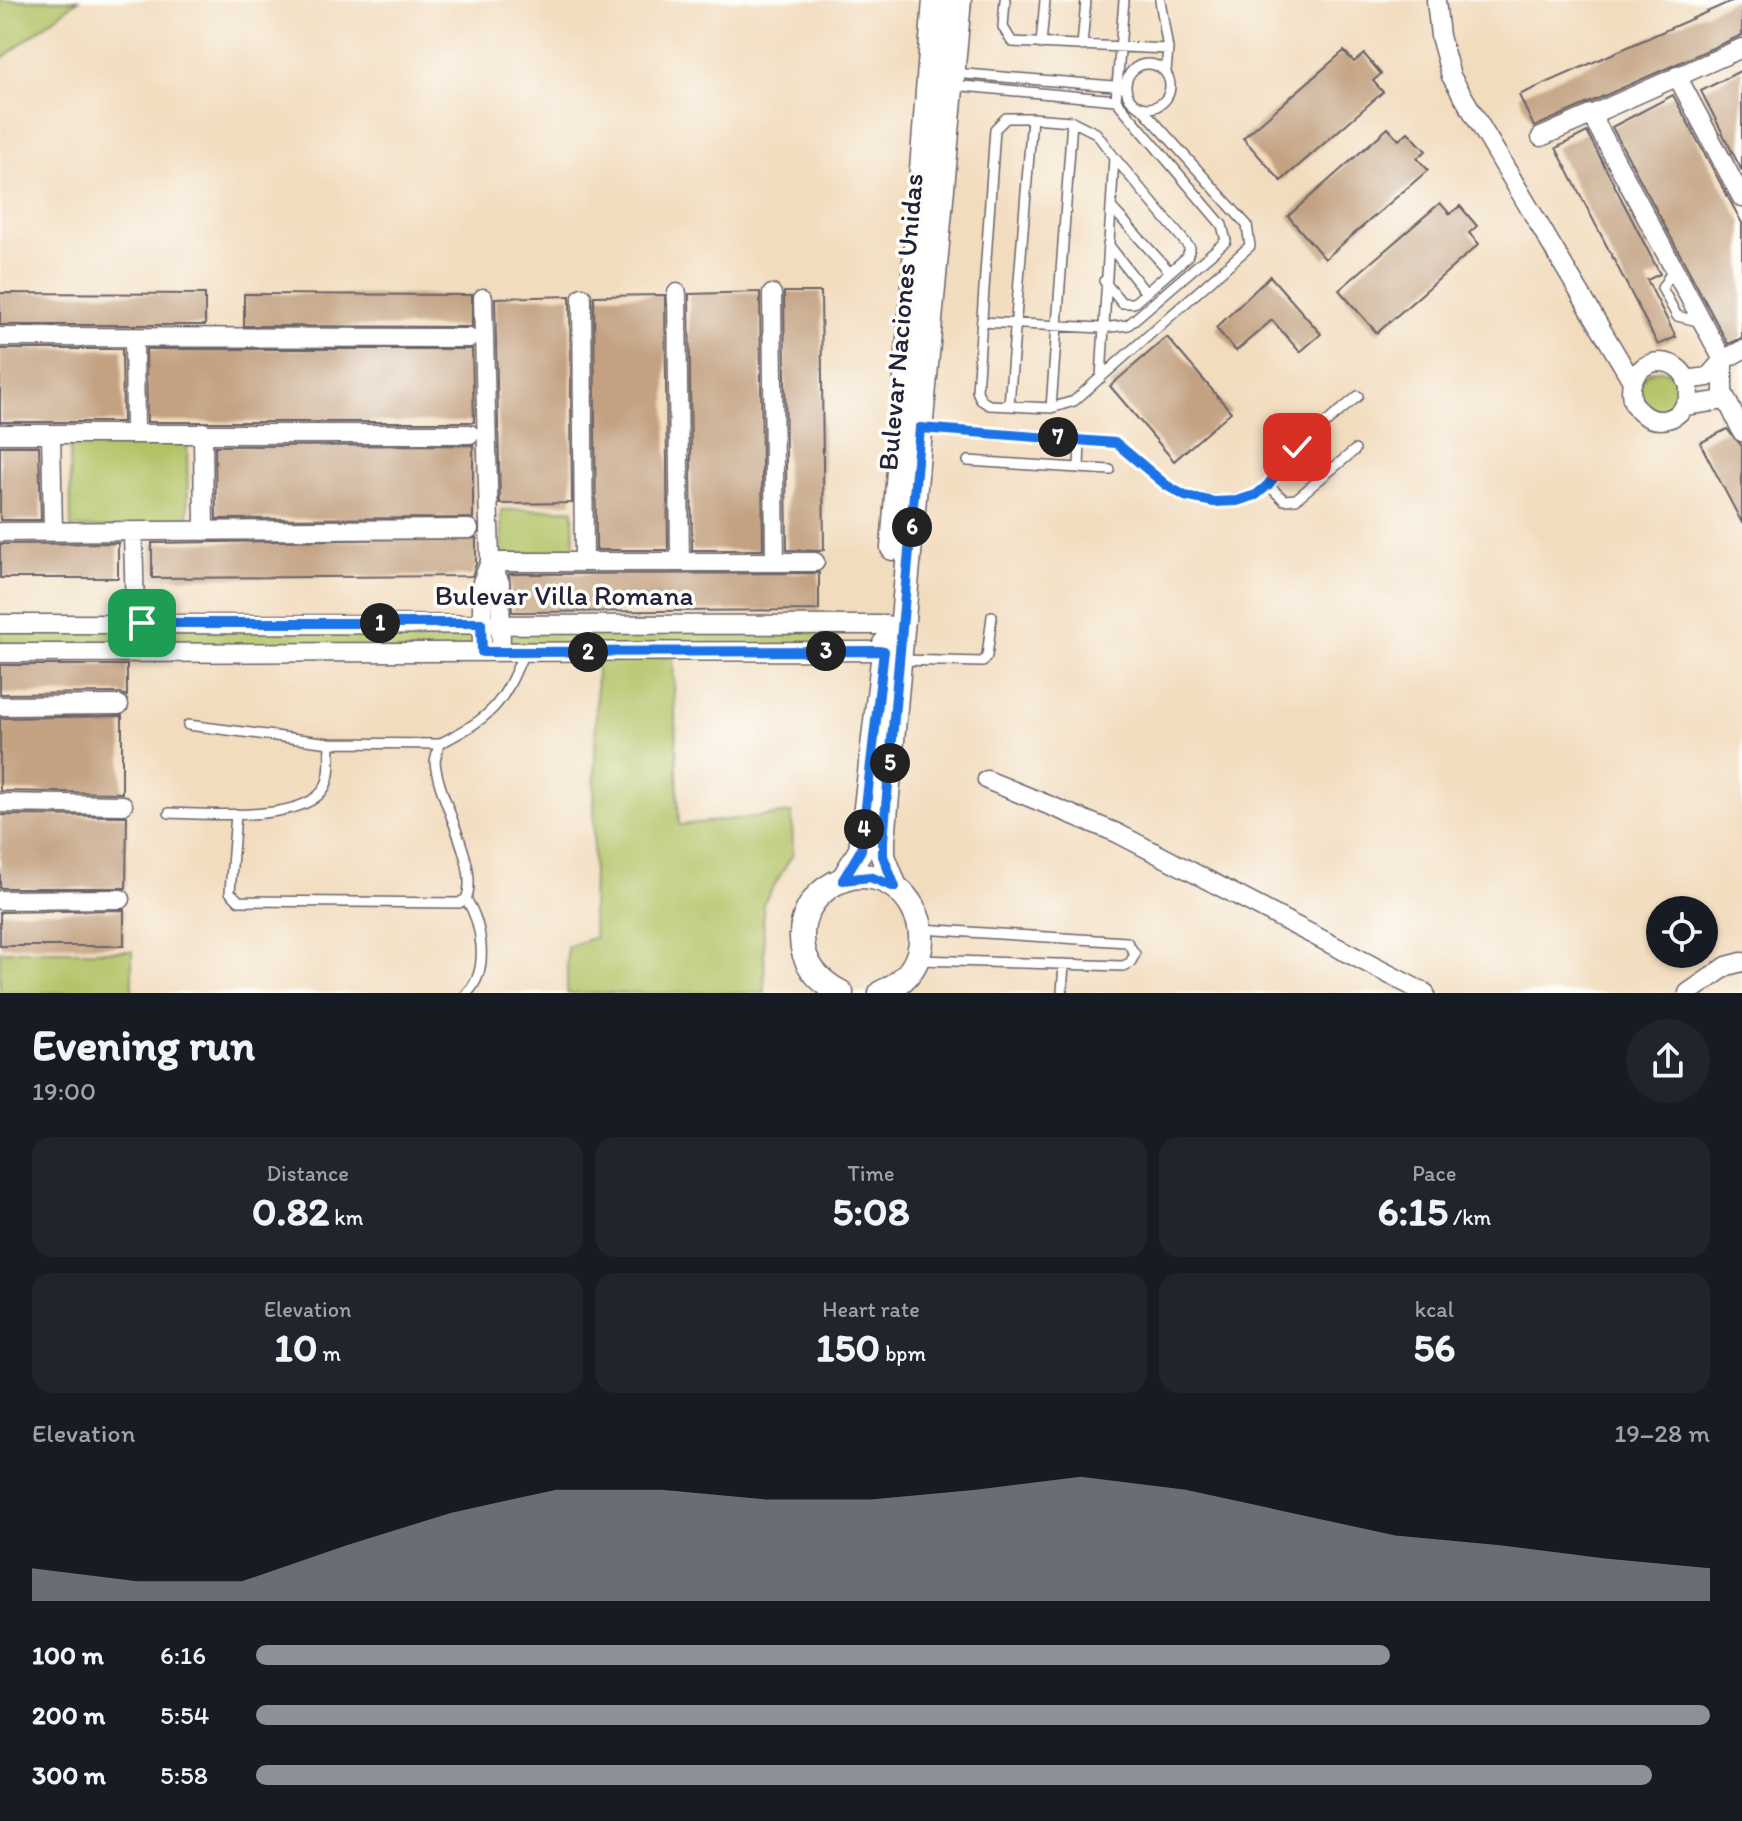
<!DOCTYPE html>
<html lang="en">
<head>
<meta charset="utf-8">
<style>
	:root { --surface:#171b24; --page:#20242c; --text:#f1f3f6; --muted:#9ea1a6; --accent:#8c9099 }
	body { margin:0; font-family:Itim,sans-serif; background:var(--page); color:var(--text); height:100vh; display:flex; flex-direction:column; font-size:30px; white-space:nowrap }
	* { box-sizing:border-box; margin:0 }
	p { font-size:26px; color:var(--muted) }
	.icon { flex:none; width:44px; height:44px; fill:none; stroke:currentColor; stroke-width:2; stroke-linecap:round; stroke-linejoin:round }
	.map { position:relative; height:993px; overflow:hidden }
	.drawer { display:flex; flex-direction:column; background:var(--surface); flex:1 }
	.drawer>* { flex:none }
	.fabs { position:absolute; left:1646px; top:896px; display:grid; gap:16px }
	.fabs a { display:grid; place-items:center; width:72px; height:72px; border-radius:50%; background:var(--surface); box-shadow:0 2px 6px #0004; font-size:40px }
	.pin { position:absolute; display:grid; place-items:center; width:68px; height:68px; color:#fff; margin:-34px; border-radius:16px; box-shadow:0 4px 12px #0006 }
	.km { position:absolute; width:40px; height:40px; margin:-20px; border-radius:50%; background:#222; color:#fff; font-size:22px; line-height:40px; text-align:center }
	.round { display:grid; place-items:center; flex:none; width:84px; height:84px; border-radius:42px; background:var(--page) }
	.head { display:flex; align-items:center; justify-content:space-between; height:136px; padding:0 32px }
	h1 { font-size:44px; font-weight:700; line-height:60px }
	.metrics { display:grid; grid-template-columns:repeat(3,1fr); gap:12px; height:136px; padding:8px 32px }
	.metrics div { display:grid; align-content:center; border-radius:20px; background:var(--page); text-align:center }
	.metrics b { font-size:40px; font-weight:700 }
	.metrics small { font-size:22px; font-weight:400 }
	.metrics p { font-size:22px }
	.chart { height:224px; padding:16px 32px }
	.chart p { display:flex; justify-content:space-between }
	.chart svg { width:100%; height:144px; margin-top:8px; fill:var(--accent); opacity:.7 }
	ul { padding:0 32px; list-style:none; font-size:26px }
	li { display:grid; grid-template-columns:128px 96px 1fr; align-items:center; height:60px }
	li i { height:20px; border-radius:10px; background:var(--accent) }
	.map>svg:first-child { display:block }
	.green { fill:#b2c265; stroke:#6a7250; stroke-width:2 }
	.building { fill:#c3a181 }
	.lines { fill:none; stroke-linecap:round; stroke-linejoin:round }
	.service-casing { stroke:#6b6369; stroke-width:12 }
	.minor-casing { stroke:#6b6369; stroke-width:21 }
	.secondary-casing { stroke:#6b6369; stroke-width:27 }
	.service { stroke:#fff; stroke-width:9 }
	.minor { stroke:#fff; stroke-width:18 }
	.secondary { stroke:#fff; stroke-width:24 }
	.route-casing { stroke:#fff; stroke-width:16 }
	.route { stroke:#1a73e8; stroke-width:10 }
	.labels { text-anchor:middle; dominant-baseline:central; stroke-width:7; stroke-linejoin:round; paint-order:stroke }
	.street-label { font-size:28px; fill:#22223b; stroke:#fdfcf7 }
</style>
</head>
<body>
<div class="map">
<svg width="1742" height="993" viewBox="0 0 1742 993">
	<rect width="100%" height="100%" fill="#fdfcf7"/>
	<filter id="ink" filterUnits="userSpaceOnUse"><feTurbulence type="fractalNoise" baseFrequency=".0125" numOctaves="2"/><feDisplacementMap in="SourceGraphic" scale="16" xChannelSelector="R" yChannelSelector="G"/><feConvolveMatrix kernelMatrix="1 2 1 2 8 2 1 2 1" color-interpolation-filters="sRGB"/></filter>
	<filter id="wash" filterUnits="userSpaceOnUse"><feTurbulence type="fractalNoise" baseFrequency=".006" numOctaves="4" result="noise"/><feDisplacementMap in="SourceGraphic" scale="32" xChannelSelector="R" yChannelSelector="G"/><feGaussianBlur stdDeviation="1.8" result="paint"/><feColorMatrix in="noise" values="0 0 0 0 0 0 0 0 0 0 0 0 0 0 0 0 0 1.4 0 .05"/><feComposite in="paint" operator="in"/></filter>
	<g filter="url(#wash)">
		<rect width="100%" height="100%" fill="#f2dcbe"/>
		<path class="green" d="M 0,0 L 78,0 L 0,60 Z
			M1638 391a21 21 0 1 1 42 0a21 21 0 1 1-42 0Z
			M 187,438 L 188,527 L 71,528 L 70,440 Z
			M 573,509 L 574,553 L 502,554 L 501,510 Z
			M 0,624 L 820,624 L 818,651 L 0,653 Z
			M 673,657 L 679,825 L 792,813 L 793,854 L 763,904 L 765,993 L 567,993 L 567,947 L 595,937 L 592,918 L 597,658 Z
			M 0,951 L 132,951 L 132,993 L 0,993 Z"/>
		<g id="blocks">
			<path class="building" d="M 1734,0 L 1742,0 L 1742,35 L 1534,127 L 1519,95 Z
				M 1344,51 L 1354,62 L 1364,54 L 1381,74 L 1373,81 L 1383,92 L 1281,181 L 1243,138 Z
				M 1742,70 L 1742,171 L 1701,91 Z
				M 1673,95 L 1742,223 L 1742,338 L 1728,344 L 1612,127 Z
				M 1388,128 L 1399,140 L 1408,132 L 1426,151 L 1417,158 L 1428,170 L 1325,259 L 1288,216 Z
				M 1587,132 L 1660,274 L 1647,280 L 1676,337 L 1658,345 L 1556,148 Z
				M 1440,203 L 1450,214 L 1460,206 L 1477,226 L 1469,233 L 1479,244 L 1377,333 L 1339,290 Z
				M 1270,276 L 1321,334 L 1300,352 L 1272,320 L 1236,351 L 1216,328 Z
				M 760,292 L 763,550 L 692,550 L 689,294 Z
				M 784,292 L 821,292 L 824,550 L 819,551 L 787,550 Z
				M 0,293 L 205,294 L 205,325 L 0,325 Z
				M 244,294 L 472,295 L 472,327 L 244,326 Z
				M 665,295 L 668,550 L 596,550 L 594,296 Z
				M 570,296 L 572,503 L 500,504 L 495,298 Z
				M 1167,337 L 1231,412 L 1174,461 L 1110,386 Z
				M 0,349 L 122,349 L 123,422 L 0,422 Z
				M 146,349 L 472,349 L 474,422 L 147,422 Z
				M 1727,429 L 1742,446 L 1742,523 L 1700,443 Z
				M 473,445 L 473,518 L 216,519 L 215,446 Z
				M 0,446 L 39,446 L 41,520 L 0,520 Z
				M 476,538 L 476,564 L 472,576 L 152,578 L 152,543 Z
				M 118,543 L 118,578 L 0,578 L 0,544 Z
				M 819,573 L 819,610 L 520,612 L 512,612 L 509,574 Z
				M 0,665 L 127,665 L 127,696 L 119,693 L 0,694 Z
				M 122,716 L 122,793 L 0,791 L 0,718 Z
				M 0,815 L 127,816 L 126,888 L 0,888 Z
				M 124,910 L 124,946 L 0,946 L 0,912 Z"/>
		</g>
	</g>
	<g filter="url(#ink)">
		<use href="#blocks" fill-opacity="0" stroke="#6b6369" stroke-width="2"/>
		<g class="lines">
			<defs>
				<path id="service" d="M 1005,0 L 1003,27 L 1012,42 L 1168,49
					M 1160,0 L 1168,49 L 1166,71
					M 1041,44 L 1045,0
					M 1082,46 L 1086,0
					M1126 86a22 22 0 1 1 44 0a22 22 0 1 1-44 0Z
					M 954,73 L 1126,87
					M 952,85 L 1116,100
					M 1032,118 L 1006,118 L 995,129 L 977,391 L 981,400 L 989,405 L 1051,408 L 1074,401 L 1250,246 L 1247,225 L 1141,107
					M 1111,207 L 1170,272
					M 1108,244 L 1146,293
					M 1674,268 L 1662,288 L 1677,316 L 1702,322
					M 1104,281 L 1122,303 L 1134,303 L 1187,257 L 1190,248 L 1114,157
					M 982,322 L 1102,328 L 1128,325 L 1226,241 L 1222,225 L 1116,100 L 1124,0
					M 1009,405 L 1032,118 L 1072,121
					M 1051,408 L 1072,121 L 1096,133 L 1114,157 L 1101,378
					M 923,428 L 1116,443 L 1166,485 L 1185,496 L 1226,502 L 1256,495 L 1268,485 L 1297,447 L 1358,396
					M 968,461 L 1110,470
					M 1079,468 L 1080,439
					M 1268,485 L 1284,500 L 1296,499 L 1355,450
					M 900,660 L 983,662 L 987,656 L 992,616
					M 188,725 L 330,743 L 439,744
					M 169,813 C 205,814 306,823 325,787 C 332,774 329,757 330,743
					M 236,814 L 230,892 L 239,901 L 459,903 L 466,899
					M 920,960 L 1123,966 L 1130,963 L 1135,954 L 1127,942 L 922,929
					M 467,993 C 490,971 482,923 466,899 C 481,866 437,798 435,761 L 439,744 C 491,717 502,707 524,652
					M 1062,993 L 1064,964"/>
				<path id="minor" d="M 1436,0 L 1440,36 L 1451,76 L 1632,381
					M 1677,76 L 1742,198
					M 1591,114 L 1723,360 L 1723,392 L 1742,432
					M 1541,137 L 1742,48
					M 677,293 L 680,561
					M 772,294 L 775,560
					M 582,297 L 584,561
					M 0,337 L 469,338
					M 134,338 L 135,432
					M1631 391a29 29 0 1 1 58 0a29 29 0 1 1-58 0Z
					M 1686,380 L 1708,377 L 1723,360 L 1742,350
					M 1684,406 L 1725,400
					M 203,432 L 204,531
					M 0,434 L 470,434
					M 51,434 L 53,531
					M 0,532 L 469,529
					M 133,532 L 136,653
					M 490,562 L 815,562
					M 490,562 L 500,583 L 501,652
					M 0,624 L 887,625
					M 482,652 L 482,582 L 490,562 L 483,298
					M 0,653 L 884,651
					M 0,706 L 119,705
					M 987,780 L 1117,833 L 1425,993
					M 0,803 L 123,805
					M 0,900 L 121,899
					M 1688,993 L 1727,966 L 1742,962"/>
				<path id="secondary" d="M 893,548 L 935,0
					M 843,880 L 861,850 L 885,644
					M 895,887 L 883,856 L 883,840 L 959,0
					M 841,993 C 818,981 801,962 802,935 C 802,916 812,899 827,888 C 898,839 967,955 881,993"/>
			</defs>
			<use href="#service" class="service-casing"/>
			<use href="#minor" class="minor-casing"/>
			<use href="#secondary" class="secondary-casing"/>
			<use href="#service" class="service"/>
			<use href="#minor" class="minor"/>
			<use href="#secondary" class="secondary"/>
		</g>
	</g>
	<g class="lines" filter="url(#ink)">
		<defs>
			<path id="route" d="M 142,623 L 481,623 L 482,652 L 884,651 L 861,850 L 843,880 L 870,877 L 895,887 L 883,856 L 883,840 L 920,428 L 1116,443 L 1166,485 L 1185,496 L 1214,502 L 1237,501 L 1256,495 L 1268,485 L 1297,447"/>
		</defs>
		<use href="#route" class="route-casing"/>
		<use href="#route" class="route"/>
	</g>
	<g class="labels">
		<g class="street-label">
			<text transform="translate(900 322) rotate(-85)">Bulevar Naciones Unidas</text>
			<text x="564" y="595">Bulevar Villa Romana</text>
		</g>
	</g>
</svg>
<div class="fabs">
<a><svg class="icon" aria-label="locate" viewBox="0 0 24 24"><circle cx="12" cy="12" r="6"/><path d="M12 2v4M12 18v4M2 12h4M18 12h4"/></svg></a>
</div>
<div class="pin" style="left:142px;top:623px;background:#1e9e55"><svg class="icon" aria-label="arrive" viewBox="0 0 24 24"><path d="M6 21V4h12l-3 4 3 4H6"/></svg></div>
<div class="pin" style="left:1297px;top:447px;background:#d93025"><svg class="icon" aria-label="check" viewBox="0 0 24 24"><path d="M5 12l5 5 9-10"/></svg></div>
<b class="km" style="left:380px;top:623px">1</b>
<b class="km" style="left:588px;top:652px">2</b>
<b class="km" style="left:826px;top:651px">3</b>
<b class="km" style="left:864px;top:829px">4</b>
<b class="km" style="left:890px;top:763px">5</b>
<b class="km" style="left:912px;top:527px">6</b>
<b class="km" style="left:1058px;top:437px">7</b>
</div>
<section class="drawer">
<div class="head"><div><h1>Evening run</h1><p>19:00</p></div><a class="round"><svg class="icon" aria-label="share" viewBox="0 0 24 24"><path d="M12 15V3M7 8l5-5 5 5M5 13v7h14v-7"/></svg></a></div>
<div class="metrics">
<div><p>Distance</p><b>0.82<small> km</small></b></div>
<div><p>Time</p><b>5:08</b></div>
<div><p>Pace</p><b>6:15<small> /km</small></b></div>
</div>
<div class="metrics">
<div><p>Elevation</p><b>10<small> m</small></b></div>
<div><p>Heart rate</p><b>150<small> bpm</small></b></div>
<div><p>kcal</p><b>56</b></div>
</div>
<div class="chart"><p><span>Elevation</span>19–28 m</p>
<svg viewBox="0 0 160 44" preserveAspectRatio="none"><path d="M0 44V34L10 38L20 38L30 27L40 17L50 10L60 10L70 13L80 13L90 10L100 6L110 10L120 17L130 24L140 27L150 31L160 34V44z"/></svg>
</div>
<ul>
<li><b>100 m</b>6:16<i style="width:78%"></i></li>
<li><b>200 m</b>5:54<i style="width:100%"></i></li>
<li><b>300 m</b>5:58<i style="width:96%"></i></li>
</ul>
</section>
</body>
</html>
